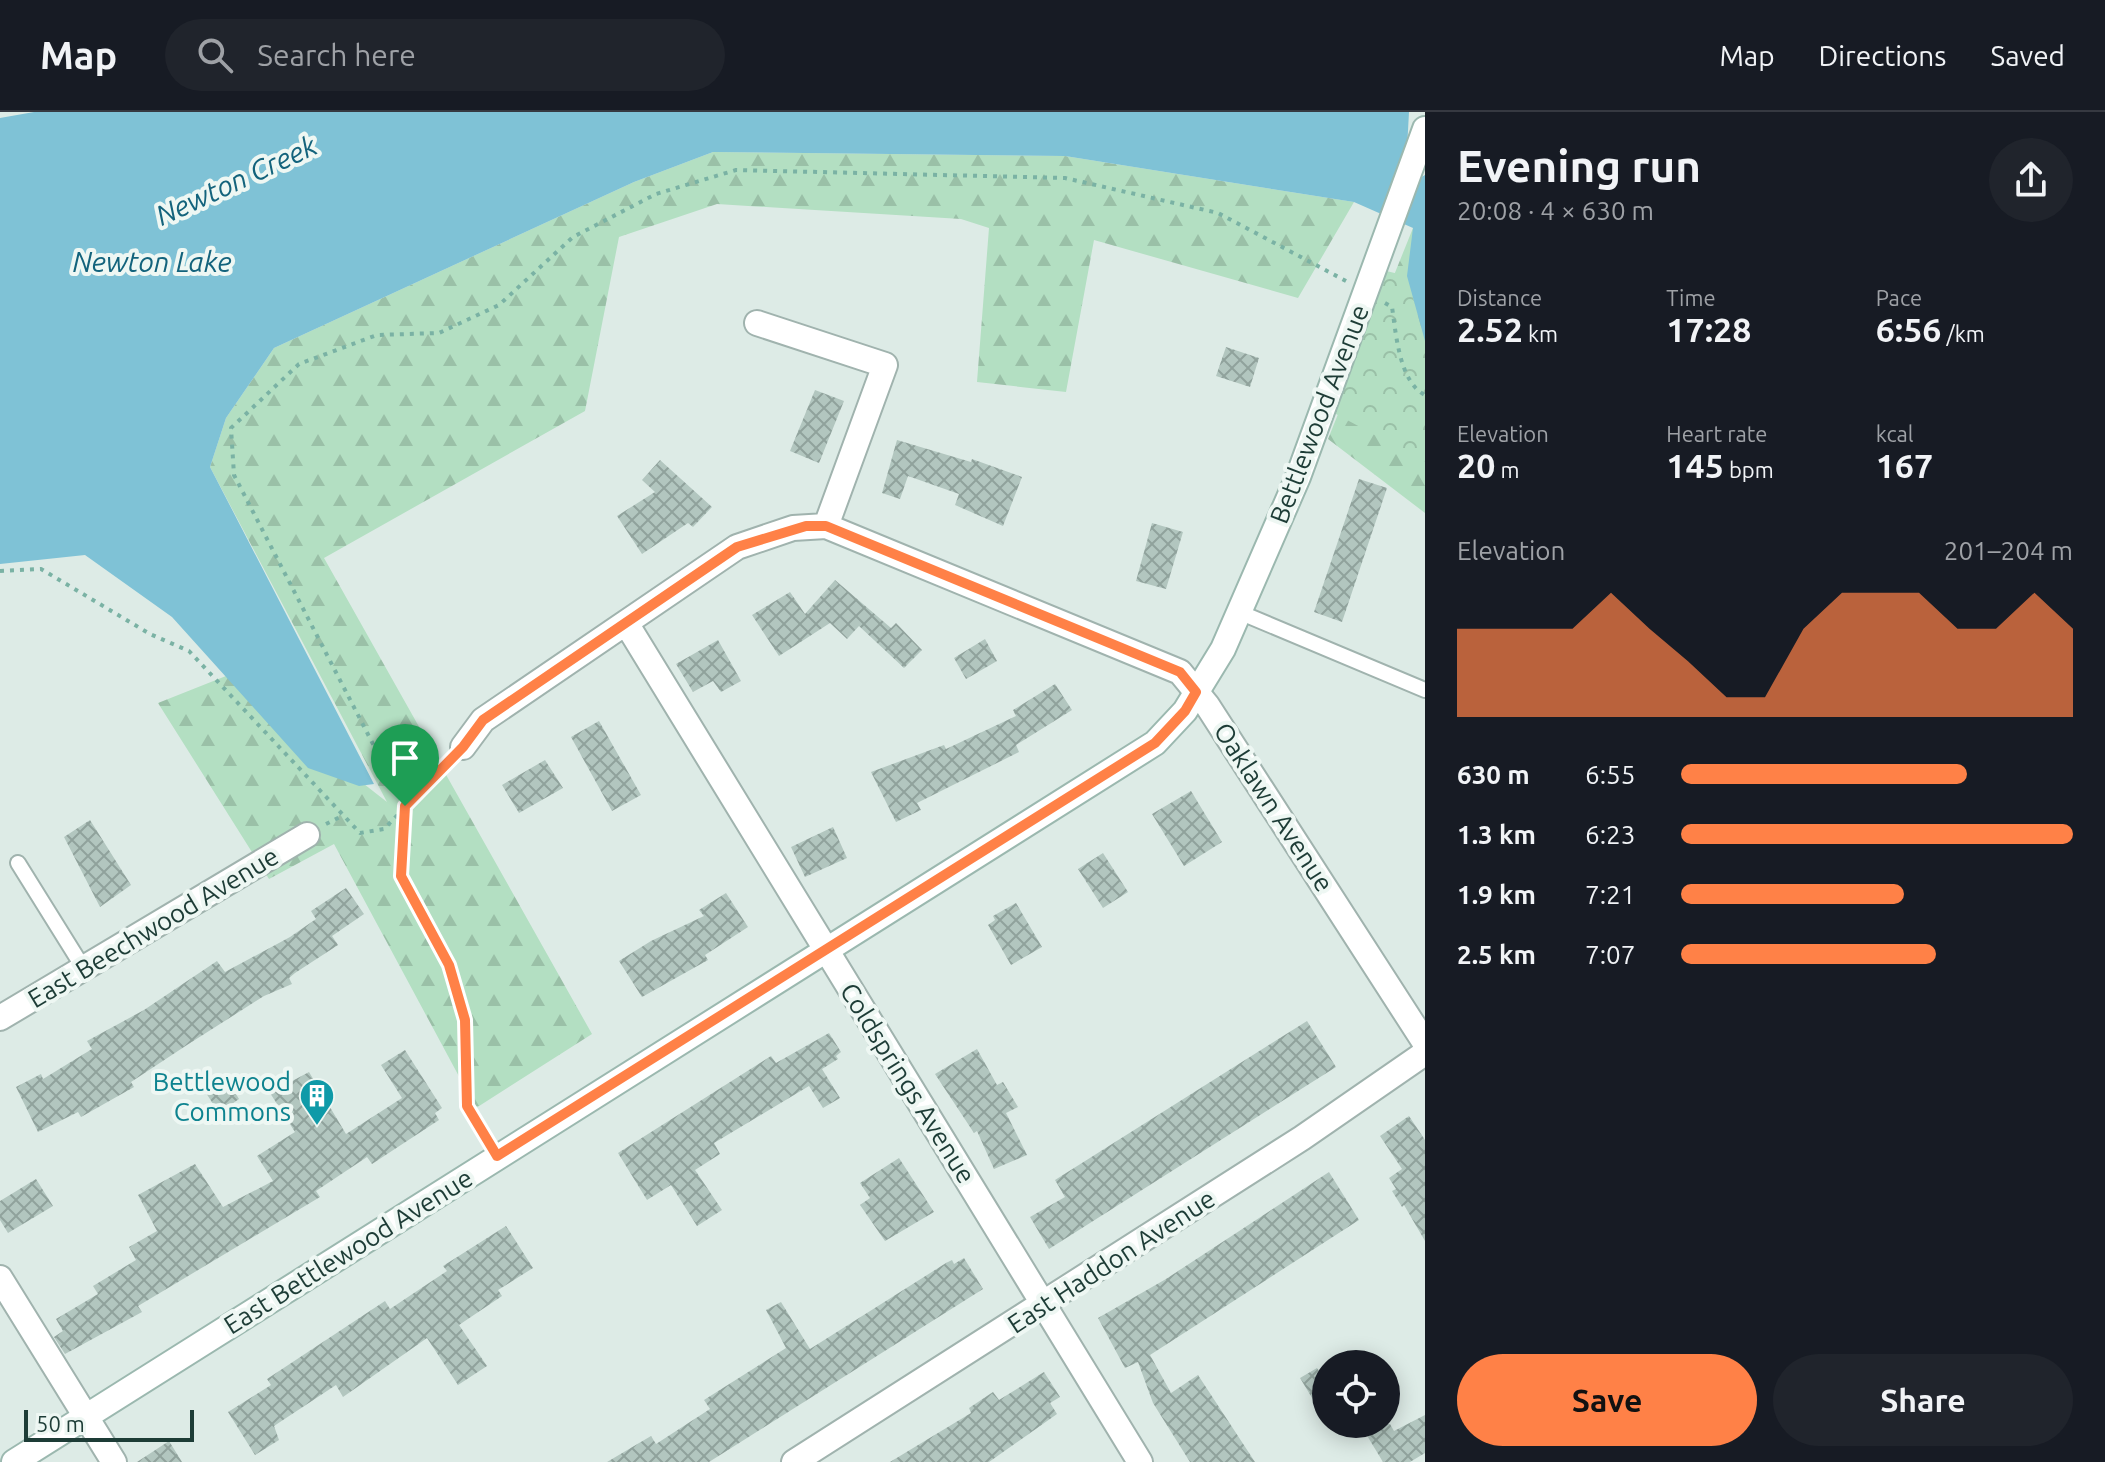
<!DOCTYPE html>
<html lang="en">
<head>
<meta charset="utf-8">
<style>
	:root { --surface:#171b24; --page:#20242c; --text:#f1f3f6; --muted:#9ea1a6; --line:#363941; --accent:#ff8147 }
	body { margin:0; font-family:Ubuntu,sans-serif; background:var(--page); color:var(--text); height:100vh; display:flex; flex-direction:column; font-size:30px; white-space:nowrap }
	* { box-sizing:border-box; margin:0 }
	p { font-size:26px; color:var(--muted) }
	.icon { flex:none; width:44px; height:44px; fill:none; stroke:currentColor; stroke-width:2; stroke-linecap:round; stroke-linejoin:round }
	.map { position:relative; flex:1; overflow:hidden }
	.sheet { display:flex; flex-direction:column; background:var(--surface); width:680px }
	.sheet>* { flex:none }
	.controls { position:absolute; left:1312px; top:1238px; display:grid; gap:16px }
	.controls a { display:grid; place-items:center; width:88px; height:88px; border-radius:50%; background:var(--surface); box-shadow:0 4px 20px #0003; font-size:40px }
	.scale { position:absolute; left:24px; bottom:20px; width:170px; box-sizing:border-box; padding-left:8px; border:4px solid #1d3c36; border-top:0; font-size:22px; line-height:28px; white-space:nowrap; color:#1d3c36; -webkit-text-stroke:6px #eef7f3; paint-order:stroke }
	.pin { position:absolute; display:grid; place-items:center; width:68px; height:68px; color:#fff; margin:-82px -34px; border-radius:50% 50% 50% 0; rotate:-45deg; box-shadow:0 0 8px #0007 }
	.pin .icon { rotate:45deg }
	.round { display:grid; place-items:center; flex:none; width:84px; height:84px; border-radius:42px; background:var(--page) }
	.overview { display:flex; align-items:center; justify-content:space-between; height:136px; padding:0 32px }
	h1 { font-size:44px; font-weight:600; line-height:60px }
	.metrics { display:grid; grid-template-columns:repeat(3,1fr); gap:12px; height:136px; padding:8px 32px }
	.metrics div { display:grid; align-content:center }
	.metrics b { font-size:34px; font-weight:600 }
	.metrics small { font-size:22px; font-weight:400 }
	.metrics p { font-size:22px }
	.chart { height:224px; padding:16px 32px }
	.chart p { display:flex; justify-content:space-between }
	.chart svg { width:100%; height:144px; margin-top:8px; fill:var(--accent); opacity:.7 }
	.button { display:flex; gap:16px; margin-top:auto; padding:16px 32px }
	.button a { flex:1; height:92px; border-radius:48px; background:var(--accent); color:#111; font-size:32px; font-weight:600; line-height:92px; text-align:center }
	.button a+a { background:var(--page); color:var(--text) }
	ul { padding:0 32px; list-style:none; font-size:26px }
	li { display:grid; grid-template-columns:128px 96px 1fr; align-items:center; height:60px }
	li i { height:20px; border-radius:10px; background:var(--accent) }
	header { display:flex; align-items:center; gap:48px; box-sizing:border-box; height:112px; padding:0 40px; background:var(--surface); border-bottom:2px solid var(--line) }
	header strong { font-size:38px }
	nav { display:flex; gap:44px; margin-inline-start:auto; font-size:28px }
	.search { width:560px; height:72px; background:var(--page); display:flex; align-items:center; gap:20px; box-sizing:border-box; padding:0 28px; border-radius:44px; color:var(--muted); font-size:30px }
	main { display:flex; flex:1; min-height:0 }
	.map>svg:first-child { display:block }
	.forest { fill:url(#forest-firs) }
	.park { fill:url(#park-crowns) }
	.water { fill:#7fc2d6 }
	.building { fill:url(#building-cross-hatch) }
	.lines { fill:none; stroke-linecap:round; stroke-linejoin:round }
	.lane-casing { stroke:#a0b3ae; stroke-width:18 }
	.street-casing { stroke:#a0b3ae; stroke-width:28 }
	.secondary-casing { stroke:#9bb8af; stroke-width:28 }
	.path { stroke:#7ab2a4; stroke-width:4; stroke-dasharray:4 6; stroke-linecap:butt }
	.lane { stroke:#fff; stroke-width:14 }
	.street { stroke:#fff; stroke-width:24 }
	.secondary { stroke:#fff; stroke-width:24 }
	.route-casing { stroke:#fff; stroke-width:16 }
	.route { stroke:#ff8147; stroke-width:10 }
	.labels { text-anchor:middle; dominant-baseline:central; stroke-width:8; stroke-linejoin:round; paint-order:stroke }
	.street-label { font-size:26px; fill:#1d3c36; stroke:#eef7f3 }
	.culture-label { font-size:26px; fill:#0d838f; stroke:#eef7f3; text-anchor:end }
	.water-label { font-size:28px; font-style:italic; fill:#13637c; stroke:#eef7f3 }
</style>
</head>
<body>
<header>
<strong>Map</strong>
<div class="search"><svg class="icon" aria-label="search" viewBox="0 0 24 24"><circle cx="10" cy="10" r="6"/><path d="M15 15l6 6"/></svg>Search here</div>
<nav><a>Map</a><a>Directions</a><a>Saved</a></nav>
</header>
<main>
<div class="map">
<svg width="1425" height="1350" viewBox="0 0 1425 1350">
	<defs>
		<pattern id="forest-firs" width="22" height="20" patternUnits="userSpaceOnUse" patternTransform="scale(2)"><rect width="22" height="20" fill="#b3dfc2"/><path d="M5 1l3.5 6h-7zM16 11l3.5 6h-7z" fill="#9ac0a7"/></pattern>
		<pattern id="park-crowns" width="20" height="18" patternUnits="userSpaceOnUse" patternTransform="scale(2)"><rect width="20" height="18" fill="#b3dfc2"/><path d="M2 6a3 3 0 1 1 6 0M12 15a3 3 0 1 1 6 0" fill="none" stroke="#9ac0a7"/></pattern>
		<pattern id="building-cross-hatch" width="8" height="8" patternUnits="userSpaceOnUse" patternTransform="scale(2)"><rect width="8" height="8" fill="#b2c6bf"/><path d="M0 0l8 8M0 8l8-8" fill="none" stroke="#90a29c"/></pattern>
	</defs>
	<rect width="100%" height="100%" fill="#ddebe6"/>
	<path class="forest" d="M 713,40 L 1065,44 L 1354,90 L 1298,186 L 1094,128 L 1066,280 L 977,270 L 989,116 L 961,107 L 717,92 L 619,125 L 585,299 L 324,446 L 592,922 L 476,996 L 334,732 L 269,767 L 158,591 L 226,564 L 387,690 L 210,355 L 226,306 L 274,236 L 634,70 Z
		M 1413,116 L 1425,172 L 1425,401 L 1328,327 Z"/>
	<path class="park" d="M 1374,156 L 1407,164 L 1425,229 L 1425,350 L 1323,295 Z"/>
	<path class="water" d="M 34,0 L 1409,0 L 1405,74 L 1425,63 L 1425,229 L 1407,164 L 1413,116 L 1354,90 L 1065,44 L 713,40 L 634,70 L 274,236 L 226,306 L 210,355 L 374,672 L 359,674 L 308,656 L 172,505 L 85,443 L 0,452 L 0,6 Z"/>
	<path class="building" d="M 1226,235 L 1259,246 L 1250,275 L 1216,264 Z
		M 815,278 L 844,289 L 819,351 L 790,339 Z
		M 897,328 L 971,350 L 972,347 L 1022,365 L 1003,414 L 955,393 L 959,382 L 908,364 L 900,387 L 882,381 Z
		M 660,348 L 712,395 L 693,415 L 688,411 L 642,442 L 617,404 L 655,380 L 642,368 Z
		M 1359,367 L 1387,376 L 1342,510 L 1314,500 Z
		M 1152,411 L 1183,420 L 1166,477 L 1136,469 Z
		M 835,468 L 891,516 L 896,511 L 922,538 L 904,556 L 859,514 L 847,527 L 830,511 L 779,544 L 752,503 L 790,480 L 805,502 Z
		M 985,527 L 997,549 L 966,567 L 954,546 Z
		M 718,528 L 741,569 L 721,580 L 713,569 L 693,580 L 676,552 Z
		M 1055,572 L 1072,598 L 1016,633 L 1019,640 L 917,691 L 921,698 L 896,710 L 871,660 L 944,633 L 946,637 L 1016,604 L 1013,598 Z
		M 599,609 L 641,683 L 612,699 L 571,625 Z
		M 545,648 L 563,676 L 519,701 L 502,673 Z
		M 1191,679 L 1222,730 L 1184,754 L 1152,702 Z
		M 90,708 L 131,773 L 100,795 L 64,725 Z
		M 833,715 L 847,746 L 805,765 L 791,735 Z
		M 1103,741 L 1128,780 L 1103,796 L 1078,757 Z
		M 346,776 L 364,802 L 332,824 L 338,833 L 295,861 L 289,866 L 292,872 L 264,884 L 187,933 L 131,970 L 134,975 L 81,1005 L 78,1000 L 38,1020 L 16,975 L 41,962 L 43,967 L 92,937 L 87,929 L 144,898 L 217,849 L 225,860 L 290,825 L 316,807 L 311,799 Z
		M 726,781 L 748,815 L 705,843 L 708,848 L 642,885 L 619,849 L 651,829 L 704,804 L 699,798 Z
		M 1016,791 L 1042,835 L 1011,853 L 988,813 L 995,808 L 993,804 Z
		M 1307,909 L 1336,955 L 1049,1137 L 1030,1105 L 1065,1085 L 1055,1068 Z
		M 829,921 L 841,940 L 836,944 L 838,947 L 822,957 L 840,986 L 823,996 L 809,974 L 714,1031 L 720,1042 L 695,1058 L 722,1098 L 697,1114 L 671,1073 L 647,1088 L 618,1041 L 771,944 L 776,951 Z
		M 977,937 L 997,973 L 1003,970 L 1018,995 L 1006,1001 L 1027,1043 L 994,1057 L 977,1019 L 974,1021 L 935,962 Z
		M 405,938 L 442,996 L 435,1001 L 439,1008 L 372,1052 L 367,1045 L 316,1079 L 320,1085 L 138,1194 L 142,1200 L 65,1242 L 54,1225 L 63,1219 L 56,1207 L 98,1182 L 93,1174 L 136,1148 L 129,1135 L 157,1119 L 138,1083 L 195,1052 L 223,1095 L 273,1069 L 257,1044 L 295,1020 L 270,981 L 309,960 L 346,1022 L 402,986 L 381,953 Z
		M 227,967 L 239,987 L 219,1001 L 206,981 Z
		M 1409,1004 L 1425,1028 L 1425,1129 L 1404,1093 L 1402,1095 L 1392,1079 L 1396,1077 L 1389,1066 L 1402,1057 L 1380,1024 Z
		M 899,1046 L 934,1100 L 885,1129 L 860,1093 L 870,1086 L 860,1071 Z
		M 1329,1060 L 1359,1108 L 1150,1243 L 1171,1281 L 1198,1263 L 1255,1350 L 1190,1350 L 1153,1291 L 1138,1250 L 1125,1256 L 1098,1206 L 1166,1167 Z
		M 36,1067 L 53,1094 L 8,1121 L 0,1108 L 0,1089 Z
		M 506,1114 L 533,1156 L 498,1178 L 502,1184 L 459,1213 L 487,1254 L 458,1273 L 427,1226 L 343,1285 L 336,1273 L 274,1314 L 279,1328 L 255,1343 L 228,1300 L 271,1273 L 267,1267 L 385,1189 L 390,1197 L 447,1159 L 443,1154 Z
		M 964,1146 L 983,1177 L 709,1350 L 607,1350 L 651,1324 L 656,1332 L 710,1297 L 704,1288 L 786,1236 L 766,1198 L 781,1190 L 810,1237 L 946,1151 L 952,1148 L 954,1152 Z
		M 1317,1256 L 1326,1270 L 1326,1309 L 1300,1266 Z
		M 1044,1260 L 1060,1285 L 1050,1291 L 1057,1302 L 989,1350 L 890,1350 L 971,1301 L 969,1296 L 993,1280 L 999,1288 Z
		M 1425,1303 L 1425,1341 L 1410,1350 L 1383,1350 L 1360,1312 L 1390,1312 L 1394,1319 Z
		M 169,1329 L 182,1350 L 137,1350 Z"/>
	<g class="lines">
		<defs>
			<path id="lane" d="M 1239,500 L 1425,578
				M 18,751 L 84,857"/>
			<path id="street" d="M 757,211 L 885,253 L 826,414
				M 626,511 L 1140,1350
				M 463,635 L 483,608 L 737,435 L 793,416 L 826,414 L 1180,560 L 1207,593 L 1425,931
				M 0,906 L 307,723
				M 0,1166 L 114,1350
				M 794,1350 L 1302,1026 L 1425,941"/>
			<path id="secondary" d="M 14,1350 L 1155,631 L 1185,599 L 1223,537 L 1298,365 L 1425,17"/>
		</defs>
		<use href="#lane" class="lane-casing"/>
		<use href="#street" class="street-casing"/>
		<use href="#secondary" class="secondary-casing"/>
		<path class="path" d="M 1385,191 L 1392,195 C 1396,221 1399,270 1425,283
			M 0,459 L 41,457 L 150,522 L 189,539 L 360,721 L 384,717 L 448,651
			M 326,712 L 342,704
			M 486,1025 L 467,994 L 465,908 L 449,853 L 401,764 L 405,694 L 234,363 L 231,316 L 299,252 L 377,223 L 439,221 L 499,193 L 573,125 L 656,82 L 736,58 L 1065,66 L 1218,101 L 1346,169"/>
		<use href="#lane" class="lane"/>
		<use href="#street" class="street"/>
		<use href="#secondary" class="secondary"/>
	</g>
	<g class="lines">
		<defs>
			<path id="route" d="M 806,414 L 826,414 L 1180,560 L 1196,580 L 1185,599 L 1155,631 L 497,1044 L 467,994 L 465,908 L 449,853 L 401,764 L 405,694 L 463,635 L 483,608 L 737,435 Z"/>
		</defs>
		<use href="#route" class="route-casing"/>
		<use href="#route" class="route"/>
	</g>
	<defs>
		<symbol id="building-pin" viewBox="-11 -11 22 30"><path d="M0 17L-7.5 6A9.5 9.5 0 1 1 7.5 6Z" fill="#0f9aa8" stroke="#eef7f3"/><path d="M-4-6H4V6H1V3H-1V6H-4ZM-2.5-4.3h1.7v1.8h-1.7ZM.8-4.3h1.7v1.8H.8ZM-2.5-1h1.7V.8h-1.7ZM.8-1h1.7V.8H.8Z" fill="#fff"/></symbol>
	</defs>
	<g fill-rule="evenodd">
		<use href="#building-pin" x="297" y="964" width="40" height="54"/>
	</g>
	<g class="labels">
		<g class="street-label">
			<text transform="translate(1319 302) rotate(-69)">Bettlewood Avenue</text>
			<text transform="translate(1274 695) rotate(57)">Oaklawn Avenue</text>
			<text transform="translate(153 815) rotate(-31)">East Beechwood Avenue</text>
			<text transform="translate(908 971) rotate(58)">Coldsprings Avenue</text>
			<text transform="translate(348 1139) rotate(-32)">East Bettlewood Avenue</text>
			<text transform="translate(1111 1149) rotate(-33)">East Haddon Avenue</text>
		</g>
		<g class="culture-label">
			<text x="291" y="969">Bettlewood<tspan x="291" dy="30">Commons</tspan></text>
		</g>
		<g class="water-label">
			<text transform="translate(236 68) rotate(-25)">Newton Creek</text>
			<text x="152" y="149">Newton Lake</text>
		</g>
	</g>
</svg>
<div class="controls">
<a><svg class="icon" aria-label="locate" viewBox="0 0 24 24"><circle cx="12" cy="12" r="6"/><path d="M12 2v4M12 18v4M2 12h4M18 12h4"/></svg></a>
</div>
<div class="scale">50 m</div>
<div class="pin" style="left:405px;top:694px;background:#1e9e55"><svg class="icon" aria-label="arrive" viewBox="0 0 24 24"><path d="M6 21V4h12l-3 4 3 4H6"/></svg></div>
</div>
<section class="sheet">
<div class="overview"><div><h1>Evening run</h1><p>20:08 · 4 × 630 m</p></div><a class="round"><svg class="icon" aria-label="share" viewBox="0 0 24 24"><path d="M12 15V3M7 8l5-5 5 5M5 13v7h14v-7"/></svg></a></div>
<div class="metrics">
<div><p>Distance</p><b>2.52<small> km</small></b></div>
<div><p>Time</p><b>17:28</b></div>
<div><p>Pace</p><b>6:56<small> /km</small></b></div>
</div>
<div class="metrics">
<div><p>Elevation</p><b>20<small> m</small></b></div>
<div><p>Heart rate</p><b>145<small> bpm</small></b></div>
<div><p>kcal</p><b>167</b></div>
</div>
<div class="chart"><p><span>Elevation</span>201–204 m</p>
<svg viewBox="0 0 160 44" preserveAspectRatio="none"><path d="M0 44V17L10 17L20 17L30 17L40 6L50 17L60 27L70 38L80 38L90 17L100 6L110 6L120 6L130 17L140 17L150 6L160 17V44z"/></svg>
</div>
<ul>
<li><b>630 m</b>6:55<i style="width:73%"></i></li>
<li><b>1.3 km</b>6:23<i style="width:100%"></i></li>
<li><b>1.9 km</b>7:21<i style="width:57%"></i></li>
<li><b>2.5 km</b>7:07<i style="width:65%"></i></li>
</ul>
<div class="button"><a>Save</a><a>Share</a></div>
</section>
</main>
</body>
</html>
